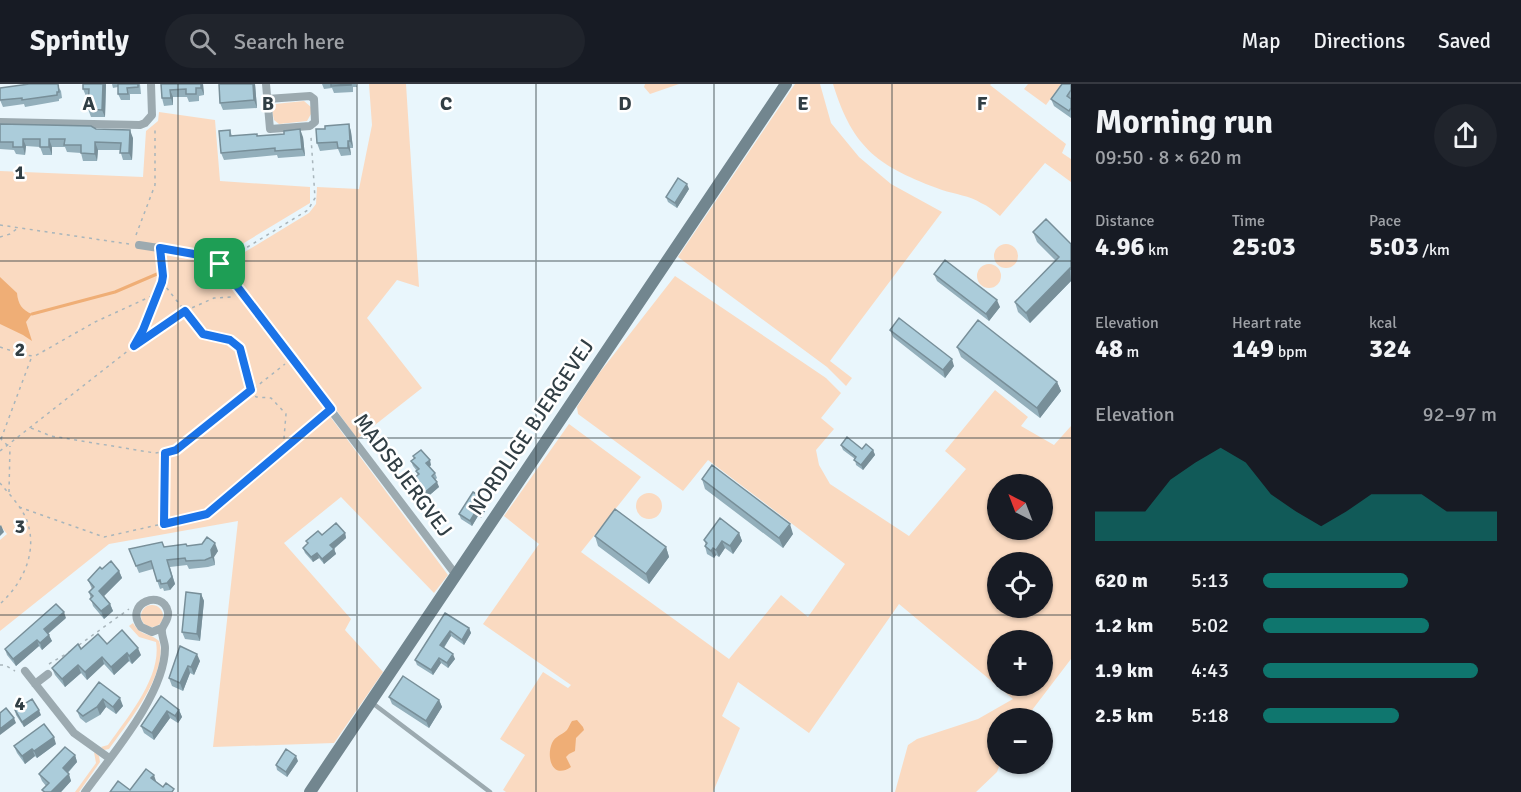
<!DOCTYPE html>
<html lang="en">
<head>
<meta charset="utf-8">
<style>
	:root { --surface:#171b24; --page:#20242c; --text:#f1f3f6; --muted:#9ea1a6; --line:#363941; --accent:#0f766e }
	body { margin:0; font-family:Signika,sans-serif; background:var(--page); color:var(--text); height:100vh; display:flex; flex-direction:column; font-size:22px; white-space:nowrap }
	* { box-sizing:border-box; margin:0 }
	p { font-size:20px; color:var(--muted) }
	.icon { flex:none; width:33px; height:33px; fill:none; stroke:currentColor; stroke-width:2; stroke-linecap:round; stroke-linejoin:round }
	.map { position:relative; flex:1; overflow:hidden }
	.panel { display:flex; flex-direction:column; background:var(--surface); width:450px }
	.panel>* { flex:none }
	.needle { width:39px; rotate:318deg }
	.controls { position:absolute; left:987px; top:390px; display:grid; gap:12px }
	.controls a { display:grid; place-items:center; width:66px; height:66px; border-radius:50%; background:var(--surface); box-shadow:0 2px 4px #0004; font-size:30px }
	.pin { position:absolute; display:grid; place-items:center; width:51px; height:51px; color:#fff; margin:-26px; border-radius:12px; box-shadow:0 3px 9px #0006 }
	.round { display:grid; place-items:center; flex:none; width:63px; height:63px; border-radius:32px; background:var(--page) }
	.overview { display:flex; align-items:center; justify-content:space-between; height:102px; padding:0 24px }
	h1 { font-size:33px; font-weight:700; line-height:45px }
	.figures { display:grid; grid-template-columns:repeat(3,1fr); gap:9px; height:102px; padding:6px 24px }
	.figures div { display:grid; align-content:center }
	.figures b { font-size:26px; font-weight:700 }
	.figures small { font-size:16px; font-weight:400 }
	.figures p { font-size:16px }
	.chart { height:168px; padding:12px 24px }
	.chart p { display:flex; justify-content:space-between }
	.chart svg { width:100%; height:108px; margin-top:6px; fill:var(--accent); opacity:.7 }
	ul { padding:0 24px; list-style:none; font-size:20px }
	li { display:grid; grid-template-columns:96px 72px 1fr; align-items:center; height:45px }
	li i { height:15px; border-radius:8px; background:var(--accent) }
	header { display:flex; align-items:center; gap:36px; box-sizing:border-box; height:84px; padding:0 30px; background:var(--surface); border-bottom:2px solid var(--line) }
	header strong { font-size:28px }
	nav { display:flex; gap:33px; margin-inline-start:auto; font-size:21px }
	.search { width:420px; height:54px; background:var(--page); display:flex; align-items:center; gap:15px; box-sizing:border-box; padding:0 21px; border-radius:33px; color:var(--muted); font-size:22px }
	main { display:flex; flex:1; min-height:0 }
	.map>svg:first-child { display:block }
	.green { fill:#fadac1; fill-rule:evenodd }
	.water { fill:#efae76 }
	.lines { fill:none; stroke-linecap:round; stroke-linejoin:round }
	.stream { stroke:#efae76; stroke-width:3 }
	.path { stroke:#a8b5bb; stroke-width:1.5; stroke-dasharray:3 4.5; stroke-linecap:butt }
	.lane { stroke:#9caab0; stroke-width:4.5 }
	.street { stroke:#9caab0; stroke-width:8 }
	.secondary { stroke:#72868f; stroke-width:12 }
	.wall { fill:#93afbb }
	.shaded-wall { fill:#788f99 }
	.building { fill:#abccda; stroke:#788f99; stroke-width:1.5 }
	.route-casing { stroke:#fff; stroke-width:12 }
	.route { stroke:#1a73e8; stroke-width:8 }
	.grid { fill:none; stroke:#313e44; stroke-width:1.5; stroke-opacity:0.55 }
	.labels { text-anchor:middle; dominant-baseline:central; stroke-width:5; stroke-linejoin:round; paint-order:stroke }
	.street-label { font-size:21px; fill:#313e44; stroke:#fff }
	.grid-label { font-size:20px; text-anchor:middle; font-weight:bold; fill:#313e44; stroke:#fff; stroke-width:5; stroke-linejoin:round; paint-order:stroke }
</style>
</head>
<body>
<header>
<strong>Sprintly</strong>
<div class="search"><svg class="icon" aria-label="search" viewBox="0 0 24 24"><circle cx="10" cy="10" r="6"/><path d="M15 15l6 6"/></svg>Search here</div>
<nav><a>Map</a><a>Directions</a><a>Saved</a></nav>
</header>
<main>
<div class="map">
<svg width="1071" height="708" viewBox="0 0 1071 708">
	<rect width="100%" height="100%" fill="#e9f6fc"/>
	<path class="green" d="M 369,0 L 406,0 L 419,203 L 397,196 L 367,234 L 422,304 L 357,355 L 296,269 L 225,180 L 309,129 L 316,120 L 317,103 L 359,105 L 372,41 Z
		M 645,0 L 679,0 L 650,10 L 644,3 Z
		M 795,0 L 820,0 L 831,39 L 859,73 L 891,100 L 942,128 L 830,277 L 852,294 L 846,302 L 827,283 L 678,173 Z
		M 833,0 L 991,0 L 990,1 L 1066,60 L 1062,69 L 1071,75 L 1071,98 L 1045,79 L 1000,132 C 994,127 988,122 981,119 C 970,112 955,110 942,106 C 880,83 853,66 833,0 Z
		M 1028,0 L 1061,0 L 1046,21 L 1024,5 Z
		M 304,17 L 311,23 L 311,30 L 307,37 L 279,40 L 274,36 L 272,27 L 275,20 Z
		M 159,28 L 215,36 L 220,97 L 310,103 L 310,119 L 224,171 L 215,182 L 242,214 L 448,491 L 434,509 L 341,413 L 284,459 L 351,535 L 345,546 L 383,588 L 334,659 L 213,663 L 238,437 L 109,460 L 0,547 L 0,456 L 7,450 L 0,441 L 0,87 L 143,93 L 146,47 L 158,37 Z
		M994 172a12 12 0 1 1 24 0a12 12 0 1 1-24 0Z
		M977 192a12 12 0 1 1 24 0a12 12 0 1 1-24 0Z
		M 675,192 L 826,294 L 841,309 L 821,334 L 834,345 L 816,366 L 819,381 L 830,400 L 909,452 L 966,385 L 945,367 L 995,306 L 1028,333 L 1021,342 L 1054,361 L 1071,342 L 1071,575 L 1026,634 L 998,634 L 998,680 L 1000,680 L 997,688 L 976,708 L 895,708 L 908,661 L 917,655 L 978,635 L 1013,615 L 899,520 L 809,649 L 738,598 L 722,632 L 740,644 L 713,708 L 506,708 L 503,706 L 525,671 L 500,655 L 543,588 L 568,604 L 571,601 L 483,540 L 539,460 L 504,432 L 569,340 L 641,393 L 581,468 L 729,575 L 781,511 L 808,533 L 845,480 L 708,376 L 683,407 L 578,330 L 577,323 L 597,292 ZM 998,400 L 1042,400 L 1042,446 L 998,446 ZM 998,478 L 1042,478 L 1042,524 L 998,524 ZM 998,556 L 1042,556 L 1042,602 L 998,602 Z
		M636 422a13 13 0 1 1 26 0a13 13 0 1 1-26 0Z
		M141 532a11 11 0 1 1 22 0a11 11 0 1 1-22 0Z
		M 133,539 C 141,553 149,548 159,557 C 169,589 127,640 109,665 L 104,666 L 101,663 L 108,661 C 127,634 162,593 156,558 L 139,553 L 129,542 Z
		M 94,668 L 99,672 L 100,678 L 79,708 L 75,708 L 96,679 Z"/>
	<path class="water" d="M 0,193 L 17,209 C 18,220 22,226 32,230 L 26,238 L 32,257 L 23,251 L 0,240 Z
		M 577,636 L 583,643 L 584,646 L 576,654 L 575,667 L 569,670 L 566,673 L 571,683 C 552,696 546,673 552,659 C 555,652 562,651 567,646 C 569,643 570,640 572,637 Z"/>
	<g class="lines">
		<path class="stream" d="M 32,230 L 115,208 L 157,190"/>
		<path class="path" d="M 0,141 L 129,160
			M 136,151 L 155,101 L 155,43
			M 0,153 L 10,150 L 18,144
			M 228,175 L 308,126 L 315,114 L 311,53
			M 162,198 L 203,250 L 230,256 L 240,264 L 248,299 L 256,313 L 271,314 L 286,330 L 283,366
			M 136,261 L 185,227 L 214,214 L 232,213
			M 0,263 L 24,271 L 35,272 L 95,238 L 156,210
			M 31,344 L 51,352 L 155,369 L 176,366 L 285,280
			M 0,354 L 7,361
			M 1,355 L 32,272
			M 0,367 L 134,262 L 143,246 L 162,198 L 161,172
			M 0,399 C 9,410 22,423 27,437 C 38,468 23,499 0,520
			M 9,408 L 10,362
			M 19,423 L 104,453 L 207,430 L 322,332
			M 164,439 L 165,369
			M 79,561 L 129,525
			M 49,580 L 71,567
			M 0,581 L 5,581 L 15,587"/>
		<path class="lane" d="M 371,618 L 490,708"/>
		<path class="street" d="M 266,0 L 270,45 L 310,42 L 315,38 L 314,15 L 310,12 L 267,15
			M 0,38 L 140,41 L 145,39 L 152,31 L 151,0
			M 139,161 L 198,170 L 220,180 L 456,491
			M 25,587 L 74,649 L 109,674
			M 35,600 L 48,590
			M 85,708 C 111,672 165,610 165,564 C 165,558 161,551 162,545 C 164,539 169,536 168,528 C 163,504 123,519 141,543 L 152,548 L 162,544"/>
		<path class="secondary" d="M 310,708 L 786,0"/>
	</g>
	<path class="wall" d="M 83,0 L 106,0 L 105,33 L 91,33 L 88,25 L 89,12 L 86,12 L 83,5 Z
		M 112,0 L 140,0 L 141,10 L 130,10 L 130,16 L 121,16 L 118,10 L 118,3 L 113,4 Z
		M 161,0 L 203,0 L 204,11 L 199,12 L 199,17 L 189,18 L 187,13 L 173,13 L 173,21 L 164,22 L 162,14 Z
		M 255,0 L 257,24 L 223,26 L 220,19 Z
		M 322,0 L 356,0 L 357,3 L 353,3 L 353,8 L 334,9 L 332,4 L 324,5 Z
		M 1071,0 L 1071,34 L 1054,22 L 1051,15 Z
		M 57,1 L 61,7 L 62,14 L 59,15 L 59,17 L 25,23 L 24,20 L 3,23 L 0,16 Z
		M 0,40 L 96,45 L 133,54 L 132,76 L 123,76 L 120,66 L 98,66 L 97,77 L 83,77 L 81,69 L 67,68 L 65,63 L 52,63 L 52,71 L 43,71 L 40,63 L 26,62 L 25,71 L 16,70 L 14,66 L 0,65 Z
		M 349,40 L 351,48 L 353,64 L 350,64 L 351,71 L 341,72 L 338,65 L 320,67 L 317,59 L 325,45 Z
		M 230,46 L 232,52 L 303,53 L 305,72 L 278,74 L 277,71 L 224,76 L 221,69 Z
		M 689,105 L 677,124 L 668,118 L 666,113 Z
		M 1033,148 L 1071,160 L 1071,197 L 1030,239 L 1018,228 L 1015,218 L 1056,177 L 1037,158 Z
		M 934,190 L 1000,223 L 989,237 L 937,197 Z
		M 890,246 L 954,282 L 945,294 L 893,253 Z
		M 957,263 L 1057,298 L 1061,307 L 1040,334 L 961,273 Z
		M 841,361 L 873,366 L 875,371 L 863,386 L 856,381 L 855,375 L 843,366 Z
		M 413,372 L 431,381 L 429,383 L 435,389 L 437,394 L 435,396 L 439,403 L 425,415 L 413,402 L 411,397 L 418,391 L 416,387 L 417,387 L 413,382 L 411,377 L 414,375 Z
		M 702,395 L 793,450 L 783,464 L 705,405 Z
		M 484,415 L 486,420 L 484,423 L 485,427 L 481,434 L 478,432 L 472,442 L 461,435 L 459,430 Z
		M 345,449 L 346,454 L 334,465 L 336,470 L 324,480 L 319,474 L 313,478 L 305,469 L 303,464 L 308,460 L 306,457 L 322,451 Z
		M 739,449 L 742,457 L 733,470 L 725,464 L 719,473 L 716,471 L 714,474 L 707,470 L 705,462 L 706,461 L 704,456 Z
		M 595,452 L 666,463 L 669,473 L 649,500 L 598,462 Z
		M 187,462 L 218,467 L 214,473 L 215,481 L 208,483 L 189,485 L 187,481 L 170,483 L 175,500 L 170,506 L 164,507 L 163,504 L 160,505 L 153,485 L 139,489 L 129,465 Z
		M 102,485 L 119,487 L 122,494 L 104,512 L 110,520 L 113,527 L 104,535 L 93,522 L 89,508 L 92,505 L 88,496 Z
		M 201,510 L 204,517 L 200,557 L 185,555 L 182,548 Z
		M 445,529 L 469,544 L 471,549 L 464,561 L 451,552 L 444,564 L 455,575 L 448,584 L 441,579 L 433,591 L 417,581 L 415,576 Z
		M 66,534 L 48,550 L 52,557 L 42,566 L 39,562 L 16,582 L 7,571 L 5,565 Z
		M 107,560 L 141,571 L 132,580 L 129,577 L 114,591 L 104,580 L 87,596 L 81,589 L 65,603 L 55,591 L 52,584 L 81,565 Z
		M 180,562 L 200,577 L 194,591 L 190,589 L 183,607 L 172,602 L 169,594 Z
		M 99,598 L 123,622 L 116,630 L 106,623 L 100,631 L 86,639 L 80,634 L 77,627 Z
		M 161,612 L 179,626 L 182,633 L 178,639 L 170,634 L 154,656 L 144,649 L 141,642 Z
		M 389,613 L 439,616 L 442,623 L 429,644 L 392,620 Z
		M 15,626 L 41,631 L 24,643 L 16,631 Z
		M 56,660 L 37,674 L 35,672 L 25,680 L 17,669 L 14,662 Z
		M 75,671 L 77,678 L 68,689 L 71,697 L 61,708 L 43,708 L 42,706 L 46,702 L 42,697 L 39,690 Z
		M 298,677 L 287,693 L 277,686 L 276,681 Z"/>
	<path class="shaded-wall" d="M 103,0 L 106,0 L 105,33 L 102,26 Z
		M 201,0 L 203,0 L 204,11 L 201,4 Z
		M 253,0 L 255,0 L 257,24 L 254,16 Z
		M 170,6 L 173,13 L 173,21 L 171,14 Z
		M 349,40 L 351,48 L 353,64 L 350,57 Z
		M 300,45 L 303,53 L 305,72 L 302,65 Z
		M 130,46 L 133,54 L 132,76 L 129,69 Z
		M 23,55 L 26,62 L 25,71 L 23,63 Z
		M 49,55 L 52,63 L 52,71 L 49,63 Z
		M 348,57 L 350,64 L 351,71 L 348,64 Z
		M 95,58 L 98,66 L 97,77 L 95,70 Z
		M 687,100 L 689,105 L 677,124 L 675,119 Z
		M 1070,184 L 1071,197 L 1030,239 L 1026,229 Z
		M 997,216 L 1000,223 L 989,237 L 986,230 Z
		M 952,275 L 954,282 L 945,294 L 943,286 Z
		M 1057,298 L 1061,307 L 1040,334 L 1037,324 Z
		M 873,366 L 875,371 L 863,386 L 861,381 Z
		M 430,376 L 431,381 L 428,384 L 426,379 Z
		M 437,398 L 439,403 L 425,415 L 423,410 Z
		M 484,415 L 486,420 L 484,423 L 485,427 L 481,434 L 479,428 L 481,420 Z
		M 476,427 L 478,432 L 472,442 L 470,437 Z
		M 790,440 L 793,450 L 783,464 L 779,454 Z
		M 1,441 L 4,448 L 0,452 L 0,442 Z
		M 345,449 L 346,454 L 332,466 L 330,461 Z
		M 739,449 L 742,457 L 733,470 L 730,462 Z
		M 722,457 L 725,464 L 719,473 L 716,466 Z
		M 215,459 L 218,467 L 214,473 L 215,481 L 212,473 L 211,466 Z
		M 666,463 L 669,473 L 649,500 L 646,490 Z
		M 713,464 L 716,471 L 714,474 L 711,467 Z
		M 334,465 L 336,470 L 324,480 L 322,475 Z
		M 317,469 L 319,474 L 313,478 L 311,473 Z
		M 167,476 L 175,500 L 170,506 L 167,499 Z
		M 119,487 L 122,494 L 102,514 L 99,507 Z
		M 201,510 L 204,517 L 200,557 L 197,550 Z
		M 110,520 L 113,527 L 104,535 L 101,527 Z
		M 64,528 L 66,534 L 46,551 L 44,545 Z
		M 469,544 L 471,549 L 464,561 L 462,556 Z
		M 450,547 L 451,552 L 442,566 L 440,561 Z
		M 49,551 L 52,557 L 42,566 L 40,559 Z
		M 37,556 L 39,562 L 16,582 L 13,575 Z
		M 138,564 L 141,571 L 132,580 L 129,572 Z
		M 127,569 L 129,577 L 114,591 L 111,583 Z
		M 197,570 L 200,577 L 194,591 L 191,583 Z
		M 453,570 L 455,575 L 448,584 L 447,579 Z
		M 102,573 L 104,580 L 87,596 L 85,588 Z
		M 439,574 L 441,579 L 433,591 L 431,586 Z
		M 78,581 L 81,589 L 65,603 L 62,595 Z
		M 188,582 L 190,589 L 183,607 L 180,599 Z
		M 120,614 L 123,622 L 116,630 L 113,623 Z
		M 103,615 L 106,623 L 100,631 L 97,623 Z
		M 439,616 L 442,623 L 429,644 L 426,637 Z
		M 39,626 L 41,631 L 24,643 L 22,638 Z
		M 179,626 L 182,633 L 178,639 L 175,632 Z
		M 167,627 L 170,634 L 154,656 L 152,649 Z
		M 14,634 L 16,639 L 0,651 L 0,645 Z
		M 54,653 L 56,660 L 37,674 L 34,667 Z
		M 32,665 L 35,672 L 25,680 L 22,672 Z
		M 75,671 L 77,678 L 65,691 L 63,684 Z
		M 296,672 L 298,677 L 287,693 L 286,688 Z
		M 69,690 L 71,697 L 61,708 L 51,708 Z
		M 154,691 L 156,697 L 153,701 L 151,694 Z"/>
	<path class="building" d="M 29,0 L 58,0 L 59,8 L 57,8 L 57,11 L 22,16 L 22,14 L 0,16 L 0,4 Z
		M 83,0 L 103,0 L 102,26 L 88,25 L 89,5 L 83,5 Z
		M 118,0 L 138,0 L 138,3 L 127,4 L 128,10 L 118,10 Z
		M 161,0 L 201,0 L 201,4 L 196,4 L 196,10 L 186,10 L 186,5 L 170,6 L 171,14 L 162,14 Z
		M 219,0 L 253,0 L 254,16 L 220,19 Z
		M 331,0 L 351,0 L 351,1 L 331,2 Z
		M 1062,0 L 1071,0 L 1071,6 L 1067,12 L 1071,15 L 1071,24 L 1069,27 L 1051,15 Z
		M 0,40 L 91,42 L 96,45 L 130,46 L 129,69 L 120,69 L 121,59 L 95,58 L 95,70 L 81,69 L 81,61 L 64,61 L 65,55 L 49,55 L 49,63 L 40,63 L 40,55 L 23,55 L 23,63 L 13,63 L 13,58 L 0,58 Z
		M 349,40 L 350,57 L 348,57 L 348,64 L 338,64 L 337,58 L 317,59 L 316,45 L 325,45 L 325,42 Z
		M 300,45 L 302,65 L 275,67 L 275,64 L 221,69 L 219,47 L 230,46 L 230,52 L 257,50 L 257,52 L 284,50 L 284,47 Z
		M 678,94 L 687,100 L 675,119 L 666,113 Z
		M 1046,135 L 1071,160 L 1071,185 L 1070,184 L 1026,229 L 1015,218 L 1059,173 L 1033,148 Z
		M 945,176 L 997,216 L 986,230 L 934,190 Z
		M 899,234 L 952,275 L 943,286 L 890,246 Z
		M 978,236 L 1057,298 L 1037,324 L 957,263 Z
		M 847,353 L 862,365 L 866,360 L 873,366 L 861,381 L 854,376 L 856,373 L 841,361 Z
		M 421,366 L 430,376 L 426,379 L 435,389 L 432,392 L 437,398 L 423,410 L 411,397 L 419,390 L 416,387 L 419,385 L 411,377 L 415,374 L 413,372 Z
		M 712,381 L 790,440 L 779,454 L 702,395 Z
		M 473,408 L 484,415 L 481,420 L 483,422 L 479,428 L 476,427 L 470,437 L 459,430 Z
		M 615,425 L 666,463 L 646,490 L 595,452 Z
		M 720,434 L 739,449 L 730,462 L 722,457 L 716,466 L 713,464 L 711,467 L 705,462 L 707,459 L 704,456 Z
		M 336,439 L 345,449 L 330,461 L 334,465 L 322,475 L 317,469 L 311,473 L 303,464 L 308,459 L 306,457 L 318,447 L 322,451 Z
		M 207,453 L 215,459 L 211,466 L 212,473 L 205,476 L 186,477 L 185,474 L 167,476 L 172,493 L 167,499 L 161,500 L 160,496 L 157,497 L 151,477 L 136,482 L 129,465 L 162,458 L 164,463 L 186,460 L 187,462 L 202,460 Z
		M 111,477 L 119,487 L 99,507 L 110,520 L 101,527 L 90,515 L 93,512 L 89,508 L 94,503 L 88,496 L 100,483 L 102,485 Z
		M 186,508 L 201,510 L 197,550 L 182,548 Z
		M 56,520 L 64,528 L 44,545 L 49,551 L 40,559 L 37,556 L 13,575 L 5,565 Z
		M 445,529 L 469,544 L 462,556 L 450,547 L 440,561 L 453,570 L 447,579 L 439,574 L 431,586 L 415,576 Z
		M 122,546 L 138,564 L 129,572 L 127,569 L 111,583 L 102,573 L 85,588 L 78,581 L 62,595 L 52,584 L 78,560 L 81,565 L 98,550 L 107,560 Z
		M 180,562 L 197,570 L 191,583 L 188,582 L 180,599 L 169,594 Z
		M 403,592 L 439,616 L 426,637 L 389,613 Z
		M 99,598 L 120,614 L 113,623 L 103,615 L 97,623 L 83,632 L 77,627 Z
		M 161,612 L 179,626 L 175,632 L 167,627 L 152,649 L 141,642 Z
		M 32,615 L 39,626 L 22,638 L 15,626 Z
		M 6,624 L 14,634 L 0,645 L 0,629 Z
		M 44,640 L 54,653 L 34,667 L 32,665 L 22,672 L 14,662 Z
		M 65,663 L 75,671 L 63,684 L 69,690 L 51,708 L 45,708 L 42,706 L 49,699 L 39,690 Z
		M 286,665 L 296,672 L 286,688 L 276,681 Z
		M 146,685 L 154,691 L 151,694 L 163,703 L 166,699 L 174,705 L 172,708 L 110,708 L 118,697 L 130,706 Z"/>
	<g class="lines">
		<defs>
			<path id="route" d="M 160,164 L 205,172 L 220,180 L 331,325 L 207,430 L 164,440 L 165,369 L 176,366 L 251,306 L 240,264 L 230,256 L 203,250 L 185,227 L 134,262 L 143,246 L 162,198 L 163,192 Z"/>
		</defs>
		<use href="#route" class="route-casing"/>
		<use href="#route" class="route"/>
	</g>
	<path class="grid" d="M 178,0 L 178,708M 357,0 L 357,708M 536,0 L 536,708M 714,0 L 714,708M 892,0 L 892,708M 0,177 L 1071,177M 0,354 L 1071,354M 0,531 L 1071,531"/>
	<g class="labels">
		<g class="street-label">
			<text transform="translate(531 343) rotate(-56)">NORDLIGE BJERGEVEJ</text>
			<text transform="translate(403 391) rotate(53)">MADSBJERGVEJ</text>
		</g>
	</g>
	<g class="grid-label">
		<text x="89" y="26">A</text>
		<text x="268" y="26">B</text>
		<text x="446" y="26">C</text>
		<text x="625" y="26">D</text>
		<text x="803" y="26">E</text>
		<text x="982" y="26">F</text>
		<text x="20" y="95">1</text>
		<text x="20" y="272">2</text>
		<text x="20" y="449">3</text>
		<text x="20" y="626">4</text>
	</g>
</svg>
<div class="controls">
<a><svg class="needle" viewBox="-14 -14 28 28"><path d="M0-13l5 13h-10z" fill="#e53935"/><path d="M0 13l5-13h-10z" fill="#9ea1a6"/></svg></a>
<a><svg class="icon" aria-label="locate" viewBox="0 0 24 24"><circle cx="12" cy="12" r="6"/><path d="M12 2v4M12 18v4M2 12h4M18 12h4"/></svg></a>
<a>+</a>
<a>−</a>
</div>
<div class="pin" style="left:220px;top:180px;background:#1e9e55"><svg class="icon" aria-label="arrive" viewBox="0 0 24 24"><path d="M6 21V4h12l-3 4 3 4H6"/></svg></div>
</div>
<section class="panel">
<div class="overview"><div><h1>Morning run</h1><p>09:50 · 8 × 620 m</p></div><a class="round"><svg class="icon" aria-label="share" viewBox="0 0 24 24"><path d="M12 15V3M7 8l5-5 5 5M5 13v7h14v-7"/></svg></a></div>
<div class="figures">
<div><p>Distance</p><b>4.96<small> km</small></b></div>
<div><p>Time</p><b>25:03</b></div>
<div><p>Pace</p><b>5:03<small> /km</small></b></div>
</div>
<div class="figures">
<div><p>Elevation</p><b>48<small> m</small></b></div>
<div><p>Heart rate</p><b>149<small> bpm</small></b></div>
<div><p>kcal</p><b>324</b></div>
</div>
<div class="chart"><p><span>Elevation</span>92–97 m</p>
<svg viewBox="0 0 160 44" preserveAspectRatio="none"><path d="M0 44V32L10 32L20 32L30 19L40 12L50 6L60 12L70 25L80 32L90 38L100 32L110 25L120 25L130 25L140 32L150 32L160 32V44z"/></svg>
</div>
<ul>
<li><b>620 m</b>5:13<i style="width:62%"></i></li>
<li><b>1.2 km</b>5:02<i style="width:71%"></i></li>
<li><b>1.9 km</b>4:43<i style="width:92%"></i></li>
<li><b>2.5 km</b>5:18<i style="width:58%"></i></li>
</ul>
</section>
</main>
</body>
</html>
